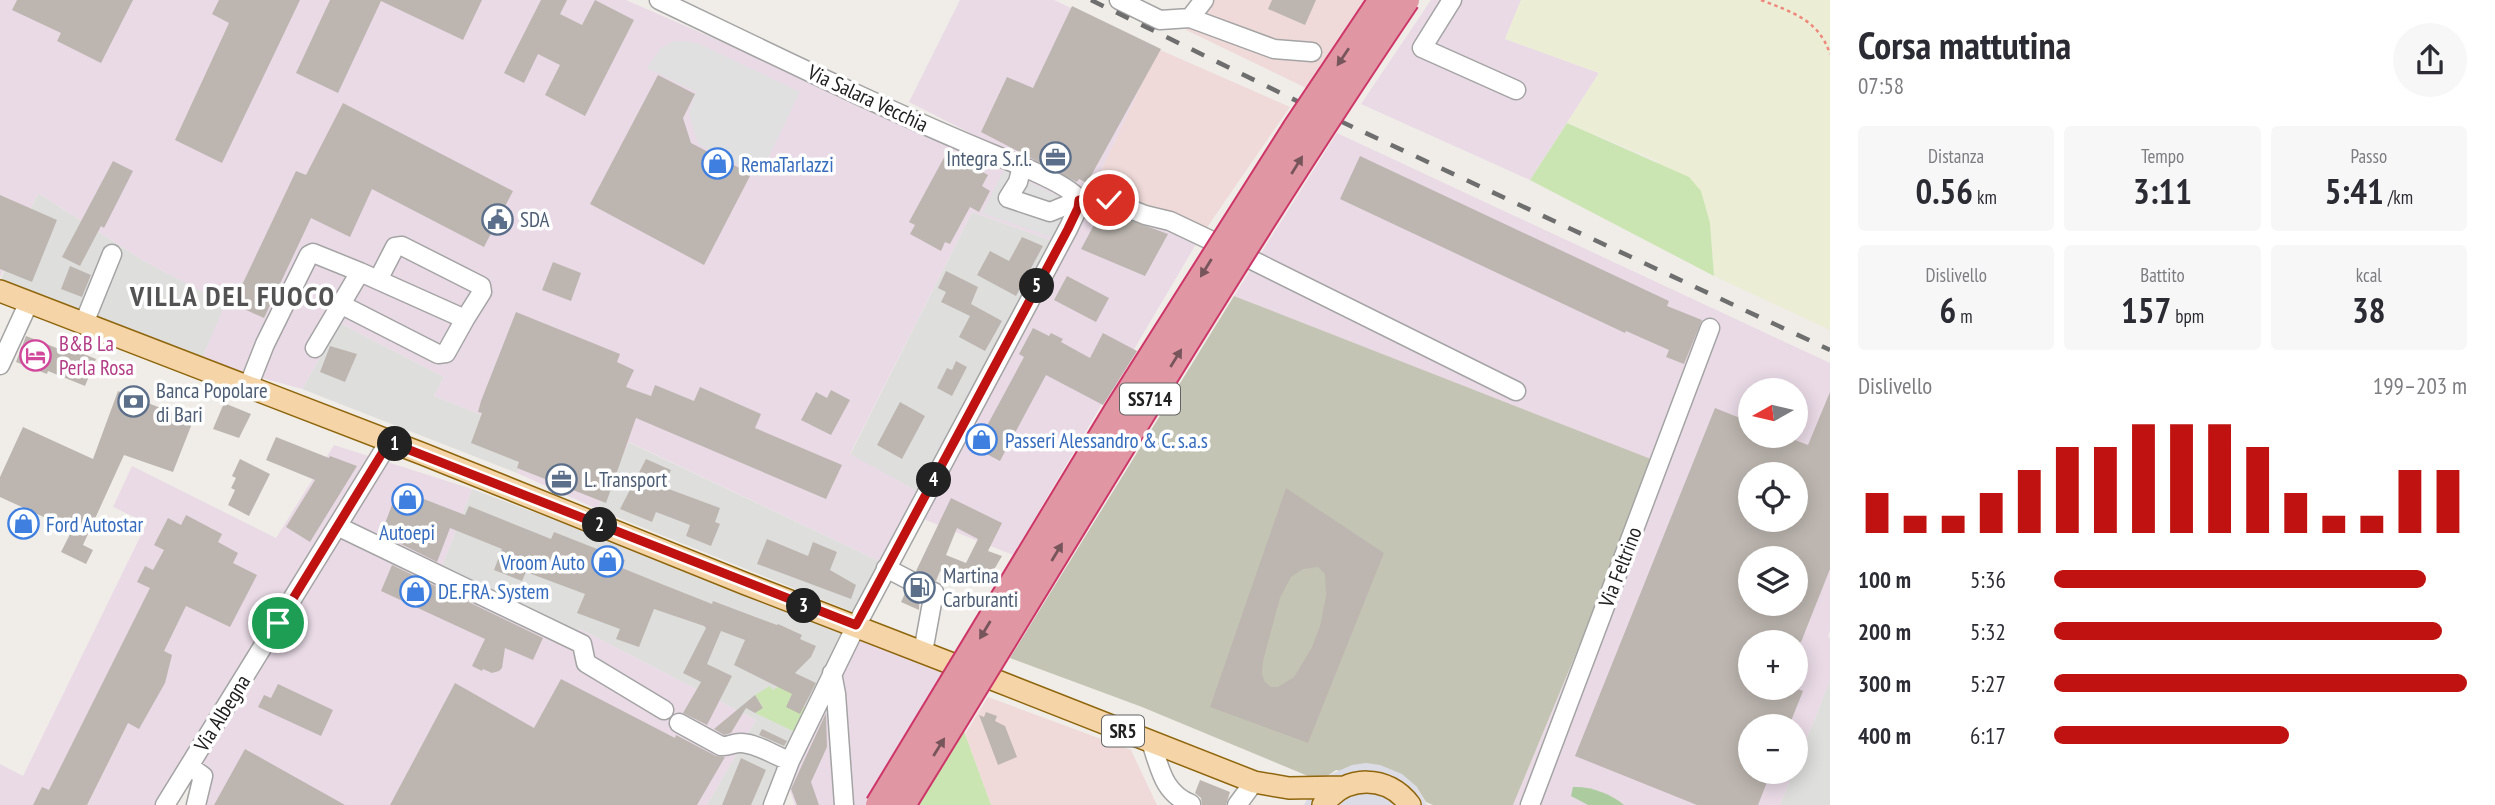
<!DOCTYPE html>
<html lang="it">
<head>
<meta charset="utf-8">
<style>
	:root { --surface:#fff; --page:#f7f7f7; --text:#2b2b33; --muted:#7c7c81; --accent:#c01311 }
	body { margin:0; font-family:"PT Sans Narrow",sans-serif; background:var(--page); color:var(--text); height:100vh; display:flex; flex-direction:column; font-size:26px; white-space:nowrap }
	* { box-sizing:border-box; margin:0 }
	p { font-size:23px; color:var(--muted) }
	.icon { flex:none; width:38px; height:38px; fill:none; stroke:currentColor; stroke-width:2; stroke-linecap:round; stroke-linejoin:round }
	.map { position:relative; flex:1; overflow:hidden }
	.details { display:flex; flex-direction:column; background:var(--surface); width:665px }
	.details>* { flex:none }
	.needle { width:46px; rotate:262deg }
	.tools { position:absolute; left:1738px; top:378px; display:grid; gap:14px }
	.tools a { display:grid; place-items:center; width:70px; height:70px; border-radius:50%; background:var(--surface); box-shadow:0 4px 18px #0003; font-size:35px }
	.pin { position:absolute; display:grid; place-items:center; width:60px; height:60px; color:#fff; margin:-30px; border:4px solid #fff; border-radius:50%; box-shadow:0 2px 7px #0007 }
	.km { position:absolute; width:35px; height:35px; margin:-18px; border-radius:50%; background:#222; color:#fff; font-size:19px; line-height:35px; text-align:center }
	.round { display:grid; place-items:center; flex:none; width:74px; height:74px; border-radius:37px; background:var(--page) }
	.summary { display:flex; align-items:center; justify-content:space-between; height:119px; padding:0 28px }
	h1 { font-size:38px; font-weight:700; line-height:52px }
	.metrics { display:grid; grid-template-columns:repeat(3,1fr); gap:10px; height:119px; padding:7px 28px }
	.metrics div { display:grid; align-content:center; border-radius:7px; background:var(--page); text-align:center }
	.metrics b { font-size:35px; font-weight:700 }
	.metrics small { font-size:19px; font-weight:400 }
	.metrics p { font-size:19px }
	.chart { height:196px; padding:14px 28px }
	.chart p { display:flex; justify-content:space-between }
	.chart svg { width:100%; height:126px; margin-top:7px; stroke:var(--accent); stroke-width:6 }
	ul { padding:0 28px; list-style:none; font-size:23px }
	li { display:grid; grid-template-columns:112px 84px 1fr; align-items:center; height:52px }
	li i { height:18px; border-radius:9px; background:var(--accent) }
	main { display:flex; flex:1; min-height:0 }
	.map>svg:first-child { display:block }
	.residential { fill:#dededd }
	.commercial { fill:#efdad9 }
	.industrial { fill:#e9dae6; fill-rule:evenodd }
	.construction { fill:#c4c4b4 }
	.farmland { fill:#ebedd5 }
	.grass { fill:#cbe5b2 }
	.forest { fill:#accca0 }
	.parking { fill:#e0e0e0 }
	.plaza { fill:#dcdce6 }
	.building { fill:#bdb6b0; fill-rule:evenodd }
	.lines { fill:none; stroke-linecap:round; stroke-linejoin:round }
	.minor-casing { stroke:#a4a4a4; stroke-width:21 }
	.major-casing { stroke:#90660d; stroke-width:24 }
	.path { stroke:#ef887a; stroke-width:2.5; stroke-dasharray:3.5 3.5; stroke-linecap:butt }
	.minor { stroke:#fff; stroke-width:18 }
	.major { stroke:#f5d5a8; stroke-width:21 }
	.rail { stroke:#6e6e6e; stroke-width:4.5; stroke-dasharray:14 14; stroke-linecap:butt }
	.highway-bridge-casing { stroke:#cd3668; stroke-width:28; stroke-linecap:butt }
	.highway-bridge { stroke:#e096a3; stroke-width:24 }
	.oneway { fill:#76555b }
	.route-casing { stroke:#fff; stroke-width:14 }
	.route { stroke:#c01311; stroke-width:9 }
	.labels { text-anchor:middle; dominant-baseline:central; stroke-width:7; stroke-linejoin:round; paint-order:stroke }
	.shield { fill:#fff; stroke:#636363; stroke-width:2 }
	.shield-label { font-size:19px; font-weight:bold; fill:#202020 }
	.street-label { font-size:21px; fill:#202020; stroke:#fff }
	.service-label { font-size:21px; fill:#4e5e75; stroke:#fff; text-anchor:start }
	.shop-label { font-size:21px; fill:#366cbe; stroke:#fff; text-anchor:start }
	.hotel-label { font-size:21px; fill:#b23c85; stroke:#fff; text-anchor:start }
	.district-label { font-size:28px; font-weight:bold; letter-spacing:2px; fill:#535353; stroke:#fff }
</style>
</head>
<body>
<main>
<div class="map">
<svg width="1830" height="805" viewBox="0 0 1830 805">
	<rect width="100%" height="100%" fill="#f0ede8"/>
	<path class="residential" d="M 38,193 L 144,261 L 226,304 L 201,361 L 0,281 Z
		M 972,212 L 1053,241 L 917,491 L 850,455 Z
		M 340,323 L 444,377 L 434,396 L 533,435 L 517,473 L 302,389 Z
		M 628,442 L 879,561 L 853,612 L 597,509 Z
		M 472,489 L 859,634 L 778,805 L 707,805 L 756,720 L 580,629 L 575,634 L 441,569 Z
		M 1830,680 L 1830,805 L 1780,805 L 1793,772 L 1796,772 L 1796,766 Z"/>
	<path class="commercial" d="M 1209,0 L 1366,0 L 1306,88 L 1186,30 Z
		M 1158,49 L 1290,107 L 1199,239 L 1090,194 Z
		M 988,697 L 1131,750 L 1157,805 L 991,805 L 965,734 Z"/>
	<path class="industrial" d="M 0,0 L 626,0 L 1063,191 L 1071,206 L 1053,241 L 972,212 L 850,454 L 917,491 L 879,561 L 629,442 L 597,509 L 517,473 L 532,435 L 434,396 L 444,377 L 340,323 L 302,389 L 201,361 L 225,304 L 144,261 L 38,193 L 0,278 Z
		M 960,0 L 1054,0 L 1158,49 L 1093,188 L 1076,187 L 909,102 Z
		M 1431,0 L 1521,0 L 1505,39 L 1599,73 L 1530,180 L 1361,104 Z
		M 1337,133 L 1830,363 L 1830,630 L 1828,637 L 1830,638 L 1830,680 L 1796,766 L 1796,726 L 1750,726 L 1750,772 L 1793,772 L 1780,805 L 1513,805 L 1656,462 L 1234,296 ZM 1750,390 L 1796,390 L 1796,436 L 1750,436 ZM 1750,474 L 1796,474 L 1796,520 L 1750,520 ZM 1750,558 L 1796,558 L 1796,604 L 1750,604 ZM 1750,642 L 1796,642 L 1796,688 L 1750,688 Z
		M 1090,194 L 1199,239 L 1013,555 L 921,518 Z
		M 334,445 L 472,489 L 441,569 L 575,634 L 580,629 L 756,720 L 707,805 L 193,805 L 196,793 L 176,781 L 161,805 L 0,805 L 0,764 L 23,776 L 147,523 L 113,507 L 132,466 L 276,538 Z
		M 859,634 L 949,670 L 887,805 L 795,805 L 786,780 Z"/>
	<path class="construction" d="M 1234,296 L 1656,461 L 1513,805 L 1433,805 L 1426,802 L 1416,786 L 1336,770 L 1320,781 L 1142,707 L 1010,658 Z"/>
	<path class="farmland" d="M 1521,0 L 1830,0 L 1830,330 L 1714,276 L 1710,223 L 1657,161 L 1567,123 L 1599,73 L 1505,39 Z"/>
	<path class="grass" d="M 1567,123 L 1689,177 L 1701,191 L 1710,223 L 1714,276 L 1530,180 Z
		M 949,670 L 965,734 L 991,805 L 887,805 Z
		M 795,676 L 799,681 L 789,700 L 807,708 L 795,732 L 755,713 L 763,707 L 755,695 L 770,686 L 773,690 Z"/>
	<path class="forest" d="M 1573,787 C 1590,786 1612,794 1624,805 L 1588,805 L 1571,796 Z"/>
	<path class="parking" d="M 674,41 L 686,41 L 700,44 L 800,92 L 759,177 L 698,144 L 689,114 L 696,92 L 647,68 L 661,48 Z
		M 1004,170 L 1064,199 L 1068,212 L 1054,238 L 982,213 Z"/>
	<path class="plaza" d="M 1366,763 L 1380,765 L 1402,774 L 1416,786 L 1427,805 L 1304,805 L 1312,790 L 1327,776 L 1352,765 Z"/>
	<path class="building" d="M 17,0 L 133,0 L 101,63 L 57,41 L 61,33 L 12,10 Z
		M 219,0 L 300,0 L 222,163 L 175,140 L 229,23 L 212,14 Z
		M 330,0 L 482,0 L 463,40 L 381,1 L 338,93 L 296,73 Z
		M 541,0 L 567,0 L 560,14 L 582,25 L 595,0 L 634,20 L 585,116 L 545,95 L 560,65 L 538,54 L 524,83 L 504,73 Z
		M 1272,0 L 1316,0 L 1305,25 L 1268,9 Z
		M 1072,6 L 1161,49 L 1087,183 L 1079,179 L 1077,182 L 1073,180 L 981,132 L 1007,77 L 1033,88 Z
		M 658,75 L 695,94 L 683,118 L 691,143 L 751,174 L 704,265 L 590,204 Z
		M 343,103 L 513,191 L 484,247 L 372,189 L 350,237 L 311,218 L 264,318 L 233,304 L 296,171 L 306,175 Z
		M 947,152 L 988,175 L 982,186 L 990,191 L 979,212 L 970,207 L 950,244 L 945,242 L 941,251 L 910,234 L 915,225 L 909,222 Z
		M 1360,156 L 1669,301 L 1667,306 L 1702,320 L 1684,364 L 1666,357 L 1669,350 L 1626,331 L 1625,333 L 1340,199 Z
		M 113,161 L 133,171 L 104,228 L 101,226 L 80,266 L 62,257 Z
		M 0,195 L 57,220 L 32,282 L 0,269 Z
		M 1102,210 L 1168,234 L 1145,276 L 1081,249 Z
		M 1022,237 L 1043,246 L 1016,296 L 977,275 L 990,251 L 1009,261 Z
		M 553,262 L 581,273 L 571,301 L 542,290 Z
		M 70,266 L 91,275 L 82,297 L 61,289 Z
		M 946,271 L 978,287 L 971,304 L 1002,321 L 985,351 L 959,337 L 970,316 L 941,302 L 946,292 L 938,288 Z
		M 1067,276 L 1109,298 L 1096,322 L 1054,300 Z
		M 516,312 L 620,354 L 617,362 L 634,370 L 626,387 L 651,396 L 655,385 L 694,401 L 700,387 L 761,414 L 755,428 L 842,465 L 826,499 L 636,418 L 606,503 L 517,468 L 519,462 L 471,443 L 482,413 L 478,412 L 481,401 Z
		M 1033,328 L 1049,336 L 1051,333 L 1063,339 L 1061,342 L 1090,358 L 1103,333 L 1137,351 L 1103,405 L 1046,375 L 1000,461 L 975,448 L 1024,357 L 1019,354 Z
		M 26,336 L 72,354 L 74,350 L 96,359 L 85,386 L 48,371 L 47,374 L 16,362 Z
		M 330,346 L 357,354 L 345,382 L 320,372 Z
		M 956,361 L 967,367 L 952,396 L 937,388 L 947,368 L 952,370 Z
		M 831,390 L 850,400 L 831,435 L 801,420 L 816,392 L 827,398 Z
		M 118,391 L 193,421 L 173,472 L 124,455 L 83,545 L 93,550 L 86,564 L 61,552 L 72,530 L 0,497 L 0,477 L 23,427 L 93,459 Z
		M 1830,392 L 1830,569 L 1801,642 L 1750,642 L 1750,688 L 1795,688 L 1803,691 L 1789,726 L 1750,726 L 1750,772 L 1771,772 L 1758,805 L 1697,805 L 1575,756 L 1715,408 L 1750,422 L 1750,436 L 1784,436 L 1808,445 ZM 1750,474 L 1796,474 L 1796,520 L 1750,520 ZM 1750,558 L 1796,558 L 1796,604 L 1750,604 Z
		M 900,402 L 925,416 L 902,459 L 877,445 Z
		M 224,403 L 251,414 L 239,438 L 213,429 Z
		M 276,437 L 329,458 L 330,456 L 357,466 L 310,542 L 286,527 L 315,480 L 266,460 Z
		M 240,459 L 270,474 L 249,516 L 228,505 L 235,490 L 231,488 L 236,478 L 232,476 Z
		M 646,459 L 671,470 L 665,482 L 668,483 L 666,488 L 720,508 L 715,522 L 720,524 L 711,546 L 686,536 L 690,525 L 656,512 L 652,522 L 620,509 Z
		M 1286,488 L 1384,553 L 1308,743 L 1210,707 ZM 1318,567 L 1325,574 L 1326,596 L 1320,626 L 1312,647 L 1294,677 L 1278,687 L 1271,687 L 1265,682 L 1262,674 L 1263,661 L 1280,598 L 1291,577 L 1303,569 Z
		M 398,489 L 465,515 L 469,506 L 551,539 L 554,532 L 625,560 L 622,568 L 664,585 L 712,604 L 713,601 L 777,625 L 778,624 L 802,635 L 800,639 L 816,646 L 811,657 L 795,673 L 816,683 L 800,714 L 786,707 L 792,694 L 734,665 L 745,640 L 721,631 L 707,664 L 732,676 L 707,725 L 683,713 L 701,682 L 683,673 L 706,628 L 704,626 L 654,609 L 639,647 L 616,639 L 620,629 L 577,613 L 585,594 L 526,572 L 522,581 L 494,570 L 502,549 L 450,528 L 437,562 L 381,534 Z
		M 951,498 L 1002,523 L 988,551 L 1002,556 L 985,585 L 959,572 L 956,578 L 940,571 L 936,581 L 928,580 L 921,586 L 921,576 L 916,571 ZM 957,528 L 978,539 L 966,563 L 946,555 Z
		M 186,515 L 222,534 L 218,542 L 238,553 L 233,563 L 257,575 L 230,627 L 186,606 L 164,651 L 172,655 L 165,683 L 139,729 L 128,723 L 87,805 L 33,805 L 42,787 L 49,790 L 150,588 L 137,582 L 145,566 L 153,570 L 164,550 L 154,545 L 168,518 L 181,525 Z
		M 767,539 L 808,556 L 813,542 L 837,552 L 830,570 L 856,585 L 851,599 L 757,564 Z
		M 392,565 L 543,638 L 533,660 L 505,648 L 502,668 L 499,671 L 492,673 L 483,669 L 482,671 L 472,666 L 485,639 L 381,591 Z
		M 920,587 L 919,610 L 901,602 L 906,591 L 912,592 Z
		M 561,679 L 675,738 L 676,735 L 716,756 L 725,757 L 697,805 L 390,805 L 455,683 L 534,728 Z
		M 278,684 L 333,710 L 321,736 L 258,707 L 264,695 L 271,698 Z
		M 755,695 L 763,708 L 755,713 L 746,708 L 731,733 L 724,735 L 714,729 Z
		M 986,712 L 997,716 L 995,721 L 1005,726 L 1017,757 L 998,765 L 979,715 L 984,717 Z
		M 826,713 L 827,747 L 811,782 L 819,805 L 797,805 L 791,789 Z
		M 762,729 L 787,741 L 784,746 L 759,735 Z
		M 245,749 L 345,805 L 214,805 Z
		M 741,758 L 766,770 L 751,805 L 722,805 Z
		M 1200,780 L 1230,792 L 1226,805 L 1202,805 L 1201,798 L 1195,793 Z"/>
	<g class="lines">
		<defs>
			<path id="minor" d="M 659,0 C 770,53 881,108 995,155 C 1012,162 1071,185 1079,200 L 1078,208 L 1068,229 L 856,626 L 790,761 L 773,805
				M 1119,0 L 1160,20 L 1190,18 L 1274,49 L 1312,52
				M 1452,0 L 1422,48 L 1516,90
				M 1190,18 L 1204,0
				M 1022,166 L 1018,182 L 1008,198 L 1050,212 L 1079,200 L 1100,197 L 1145,215 L 1170,221 L 1210,240
				M 1250,259 L 1516,391
				M 378,280 L 395,247 L 402,246 L 481,286 L 482,292 L 465,319
				M 340,304 L 438,354 L 446,353 L 465,319 L 360,272
				M 84,323 L 112,254
				M 0,365 L 29,302
				M 248,387 L 265,344 L 309,255 L 313,253 L 360,272 L 315,348
				M 337,526 L 582,644 L 586,663 L 664,710
				M 886,568 L 911,581
				M 923,652 L 934,592 L 931,591
				M 832,673 L 836,694 L 844,805
				M 679,723 L 721,746 C 729,747 734,742 742,743 C 758,744 775,756 790,761
				M 1151,742 C 1160,768 1163,793 1191,804
				M 189,766 L 203,776 L 196,805
				M 165,805 L 389,442
				M 1237,805 L 1254,782
				M 1530,805 L 1710,328"/>
			<path id="major" d="M 0,291 L 423,454 L 746,584 L 950,663
				M 992,679 L 1254,782 L 1289,788 L 1344,787
				M 1323,805 C 1346,774 1388,775 1410,805"/>
		</defs>
		<use href="#minor" class="minor-casing"/>
		<use href="#major" class="major-casing"/>
		<path class="path" d="M 1761,0 C 1792,12 1819,20 1830,54"/>
		<use href="#minor" class="minor"/>
		<use href="#major" class="major"/>
		<path class="rail" d="M 1091,0 L 1299,102
			M 1340,121 L 1830,350"/>
		<defs>
			<path id="highway-bridge" d="M 878,805 L 1117,410 L 1296,127 L 1381,0
				M 903,805 C 1070,535 1230,262 1407,0"/>
		</defs>
		<use href="#highway-bridge" class="highway-bridge-casing"/>
		<use href="#highway-bridge" class="highway-bridge"/>
	</g>
	<defs><path id="oneway-solid" d="M-6-.8H1V-3.2L6.5 0L1 3.2V.8H-6Z" transform="scale(1.75)"/></defs>
	<g class="oneway">
		<use href="#oneway-solid" transform="translate(1343 57) rotate(124)"/>
		<use href="#oneway-solid" transform="translate(1297 165) rotate(-58)"/>
		<use href="#oneway-solid" transform="translate(1206 268) rotate(122)"/>
		<use href="#oneway-solid" transform="translate(1176 358) rotate(-58)"/>
		<use href="#oneway-solid" transform="translate(1057 552) rotate(-59)"/>
		<use href="#oneway-solid" transform="translate(985 630) rotate(121)"/>
		<use href="#oneway-solid" transform="translate(939 747) rotate(-58)"/>
	</g>
	<g class="lines">
		<defs>
			<path id="route" d="M 278,623 L 389,442 L 856,625 L 1068,229 L 1078,208 L 1079,200 L 1090,197 L 1109,200"/>
		</defs>
		<use href="#route" class="route-casing"/>
		<use href="#route" class="route"/>
	</g>
	<defs>
		<symbol id="office-ring" viewBox="-11 -11 22 22"><circle r="9.5" fill="#fff" stroke="#5c6f8a" stroke-width="1.5"/><path d="M-6-3h4V-5.5h4V-3h4V5H-6ZM-1-4.5V-3h2v-1.5ZM-6 0V1H6V0Z" fill="#5c6f8a"/></symbol>
		<symbol id="shop-ring" viewBox="-11 -11 22 22"><circle r="9.5" fill="#fff" stroke="#3f7fe0" stroke-width="1.5"/><path d="M-5-2.5h2.3a2.7 3.5 0 0 1 5.4 0H5L5.5 6h-11ZM-1.5-2.5h3a1.5 2.3 0 0 0-3 0Z" fill="#3f7fe0"/></symbol>
		<symbol id="civic-ring" viewBox="-11 -11 22 22"><circle r="9.5" fill="#fff" stroke="#5c6f8a" stroke-width="1.5"/><path d="M-.6-6.5H3V-4.5H.6V-3L4-1V1h2V6H-6V1h2V-1L-.6-3ZM-1.2 2.5V6h2.4V2.5Z" fill="#5c6f8a"/></symbol>
		<symbol id="hotel-ring" viewBox="-11 -11 22 22"><circle r="9.5" fill="#fff" stroke="#d1479c" stroke-width="1.5"/><path d="M-6-4.5h1.5V1H6V5H4.5V3h-9V5H-6ZM-4 0a1.8 1.8 0 1 1 3.6 0ZM.5 0V-2.5h3Q6-2.5 6 0Z" fill="#d1479c"/></symbol>
		<symbol id="bank-ring" viewBox="-11 -11 22 22"><circle r="9.5" fill="#fff" stroke="#5c6f8a" stroke-width="1.5"/><path d="M-6-4H6V4H-6ZM0-2.3a2.3 2.3 0 1 0 0 4.6a2.3 2.3 0 1 0 0-4.6Z" fill="#5c6f8a"/></symbol>
		<symbol id="fuel-ring" viewBox="-11 -11 22 22"><circle r="9.5" fill="#fff" stroke="#5c6f8a" stroke-width="1.5"/><path d="M-5.5-6h7V0h2V4h1.3V-2.5L3-4.5l.8-.8L6-3V5H2.5V1h-1V6h-7ZM-4.2-4.7v3.2H.2V-4.7Z" fill="#5c6f8a"/></symbol>
	</defs>
	<g fill-rule="evenodd">
		<use href="#office-ring" x="1038" y="140" width="35" height="35"/>
		<use href="#shop-ring" x="700" y="146" width="35" height="35"/>
		<use href="#civic-ring" x="480" y="202" width="35" height="35"/>
		<use href="#hotel-ring" x="18" y="338" width="35" height="35"/>
		<use href="#bank-ring" x="116" y="384" width="35" height="35"/>
		<use href="#shop-ring" x="964" y="422" width="35" height="35"/>
		<use href="#office-ring" x="544" y="462" width="35" height="35"/>
		<use href="#shop-ring" x="390" y="482" width="35" height="35"/>
		<use href="#shop-ring" x="6" y="506" width="35" height="35"/>
		<use href="#shop-ring" x="590" y="544" width="35" height="35"/>
		<use href="#fuel-ring" x="902" y="570" width="35" height="35"/>
		<use href="#shop-ring" x="398" y="574" width="35" height="35"/>
	</g>
	<g class="labels">
		<g class="shield">
			<rect x="1120" y="383.5" width="60" height="31" rx="5"/>
			<rect x="1102" y="715.5" width="42" height="31" rx="5"/>
		</g>
		<g class="shield-label">
			<text x="1150" y="399">SS714</text>
			<text x="1123" y="731">SR5</text>
		</g>
		<g class="street-label">
			<text transform="translate(868 98) rotate(25)">Via Salara Vecchia</text>
			<text transform="translate(1620 567) rotate(-69)">Via Feltrino</text>
			<text transform="translate(222 713) rotate(-58)">Via Albegna</text>
		</g>
		<g class="service-label">
			<text x="1032" y="158" text-anchor="end">Integra S.r.l.</text>
			<text x="520" y="219">SDA</text>
			<text x="156" y="390">Banca Popolare<tspan x="156" dy="24">di Bari</tspan></text>
			<text x="584" y="479">L. Transport</text>
			<text x="943" y="575">Martina<tspan x="943" dy="24">Carburanti</tspan></text>
		</g>
		<g class="shop-label">
			<text x="741" y="164">RemaTarlazzi</text>
			<text x="1005" y="440">Passeri Alessandro &amp; C. s.a.s</text>
			<text x="46" y="524">Ford Autostar</text>
			<text x="407" y="532" text-anchor="middle">Autoepi</text>
			<text x="585" y="562" text-anchor="end">Vroom Auto</text>
			<text x="438" y="591">DE.FRA. System</text>
		</g>
		<g class="hotel-label">
			<text x="59" y="343">B&amp;B La<tspan x="59" dy="24">Perla Rosa</tspan></text>
		</g>
		<g class="district-label">
			<text x="233" y="295">VILLA DEL FUOCO</text>
		</g>
	</g>
</svg>
<div class="tools">
<a><svg class="needle" viewBox="-14 -14 28 28"><path d="M0-13l5 13h-10z" fill="#e53935"/><path d="M0 13l5-13h-10z" fill="#7c7c81"/></svg></a>
<a><svg class="icon" aria-label="locate" viewBox="0 0 24 24"><circle cx="12" cy="12" r="6"/><path d="M12 2v4M12 18v4M2 12h4M18 12h4"/></svg></a>
<a><svg class="icon" aria-label="layers" viewBox="0 0 24 24"><path d="M12 4l9 5-9 5-9-5zM3 14l9 5 9-5"/></svg></a>
<a>+</a>
<a>−</a>
</div>
<div class="pin" style="left:278px;top:623px;background:#1e9e55"><svg class="icon" aria-label="arrive" viewBox="0 0 24 24"><path d="M6 21V4h12l-3 4 3 4H6"/></svg></div>
<div class="pin" style="left:1109px;top:200px;background:#d93025"><svg class="icon" aria-label="check" viewBox="0 0 24 24"><path d="M5 12l5 5 9-10"/></svg></div>
<b class="km" style="left:395px;top:444px">1</b>
<b class="km" style="left:600px;top:525px">2</b>
<b class="km" style="left:804px;top:606px">3</b>
<b class="km" style="left:934px;top:480px">4</b>
<b class="km" style="left:1037px;top:286px">5</b>
</div>
<section class="details">
<div class="summary"><div><h1>Corsa mattutina</h1><p>07:58</p></div><a class="round"><svg class="icon" aria-label="share" viewBox="0 0 24 24"><path d="M12 15V3M7 8l5-5 5 5M5 13v7h14v-7"/></svg></a></div>
<div class="metrics">
<div><p>Distanza</p><b>0.56<small> km</small></b></div>
<div><p>Tempo</p><b>3:11</b></div>
<div><p>Passo</p><b>5:41<small> /km</small></b></div>
</div>
<div class="metrics">
<div><p>Dislivello</p><b>6<small> m</small></b></div>
<div><p>Battito</p><b>157<small> bpm</small></b></div>
<div><p>kcal</p><b>38</b></div>
</div>
<div class="chart"><p><span>Dislivello</span>199–203 m</p>
<svg viewBox="0 0 160 44" preserveAspectRatio="none"><path d="M5 44V30M15 44V38M25 44V38M35 44V30M45 44V22M55 44V14M65 44V14M75 44V6M85 44V6M95 44V6M105 44V14M115 44V30M125 44V38M135 44V38M145 44V22M155 44V22"/></svg>
</div>
<ul>
<li><b>100 m</b>5:36<i style="width:90%"></i></li>
<li><b>200 m</b>5:32<i style="width:94%"></i></li>
<li><b>300 m</b>5:27<i style="width:100%"></i></li>
<li><b>400 m</b>6:17<i style="width:57%"></i></li>
</ul>
</section>
</main>
</body>
</html>
